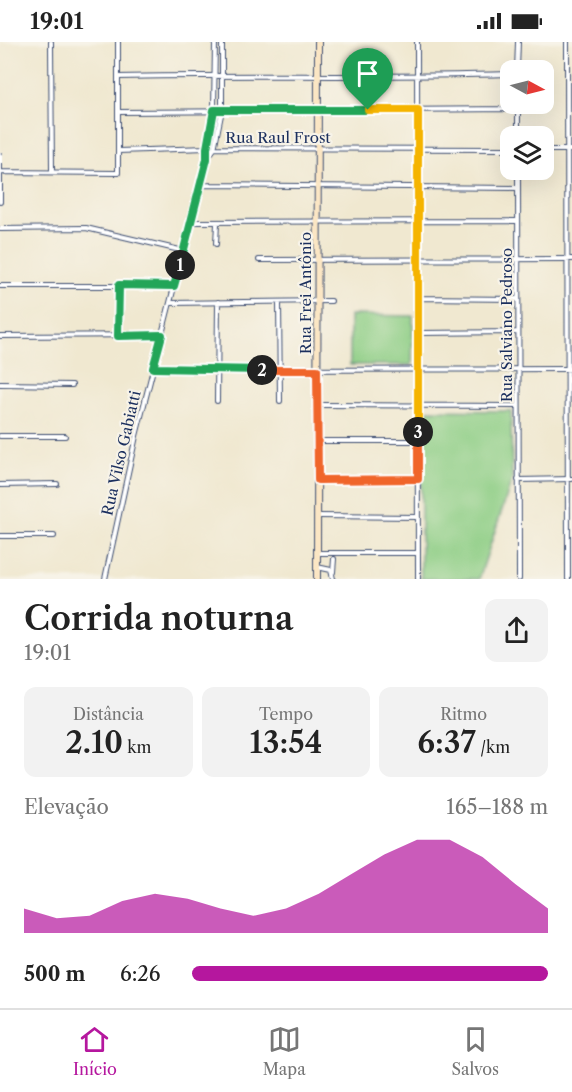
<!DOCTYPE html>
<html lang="pt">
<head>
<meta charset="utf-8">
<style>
	:root { --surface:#fff; --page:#f2f2f2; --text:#222; --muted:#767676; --line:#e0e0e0; --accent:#b5179e }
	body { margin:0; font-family:"Libre Caslon Text",serif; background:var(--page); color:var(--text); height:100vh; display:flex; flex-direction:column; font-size:22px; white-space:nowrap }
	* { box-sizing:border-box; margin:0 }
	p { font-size:20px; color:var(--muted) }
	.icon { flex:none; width:33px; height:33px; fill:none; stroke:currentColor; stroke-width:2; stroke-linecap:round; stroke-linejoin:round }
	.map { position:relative; height:537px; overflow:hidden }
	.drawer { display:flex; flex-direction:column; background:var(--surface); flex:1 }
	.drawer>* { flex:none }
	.needle { width:39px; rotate:97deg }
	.buttons { position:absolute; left:500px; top:18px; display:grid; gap:12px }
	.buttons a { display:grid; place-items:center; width:54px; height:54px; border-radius:12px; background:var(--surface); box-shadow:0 6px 24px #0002; font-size:30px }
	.pin { position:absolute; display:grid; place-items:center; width:51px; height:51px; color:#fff; margin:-62px -26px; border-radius:50% 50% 50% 0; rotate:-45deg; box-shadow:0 0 6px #0007 }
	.pin .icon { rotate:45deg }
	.km { position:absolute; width:30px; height:30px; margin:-15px; border-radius:50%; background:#222; color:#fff; font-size:16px; line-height:30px; text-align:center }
	.round { display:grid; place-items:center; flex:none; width:63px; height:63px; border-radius:12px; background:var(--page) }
	.summary { display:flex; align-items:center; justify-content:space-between; height:102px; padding:0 24px }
	h1 { font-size:33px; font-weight:600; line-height:45px }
	.stats { display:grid; grid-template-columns:repeat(3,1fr); gap:9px; height:102px; padding:6px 24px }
	.stats div { display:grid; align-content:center; border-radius:12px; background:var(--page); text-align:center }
	.stats b { font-size:30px; font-weight:600 }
	.stats small { font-size:16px; font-weight:400 }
	.stats p { font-size:16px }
	.chart { height:168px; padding:12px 24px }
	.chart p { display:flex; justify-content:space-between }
	.chart svg { width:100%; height:108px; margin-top:6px; fill:var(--accent); opacity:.7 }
	ul { padding:0 24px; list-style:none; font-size:20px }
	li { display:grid; grid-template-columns:96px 72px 1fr; align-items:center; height:45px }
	li i { height:15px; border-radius:8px; background:var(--accent) }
	.status { display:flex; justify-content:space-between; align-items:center; height:42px; padding:0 30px; background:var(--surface); direction:ltr }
	.status svg { height:16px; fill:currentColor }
	.tab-bar { display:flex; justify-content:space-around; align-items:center; height:84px; border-top:2px solid var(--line); background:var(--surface); font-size:16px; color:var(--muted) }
	.tab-bar a { display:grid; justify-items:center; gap:3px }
	.tab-bar .selected { color:var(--accent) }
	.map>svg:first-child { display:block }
	.green { fill:#8ece85; stroke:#547e72; stroke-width:1.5 }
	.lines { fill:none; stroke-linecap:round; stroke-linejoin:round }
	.street-casing { stroke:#3b4b6f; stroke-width:6 }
	.secondary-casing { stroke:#3b4b6f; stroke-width:8 }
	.street { stroke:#fff; stroke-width:4 }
	.secondary { stroke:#fbe6c4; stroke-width:6 }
	.split-1-casing { stroke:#fff; stroke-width:12 }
	.split-2-casing { stroke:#fff; stroke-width:12 }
	.split-3-casing { stroke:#fff; stroke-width:12 }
	.split-4-casing { stroke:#fff; stroke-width:12 }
	.split-1 { stroke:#22a559; stroke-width:8 }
	.split-2 { stroke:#22a559; stroke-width:8 }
	.split-3 { stroke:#f0652b; stroke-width:8 }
	.split-4 { stroke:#f5b400; stroke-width:8 }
	.labels { text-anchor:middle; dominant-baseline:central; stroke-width:4.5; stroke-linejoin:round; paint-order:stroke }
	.street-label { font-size:15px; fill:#1b2f5e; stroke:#f7f3e8 }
</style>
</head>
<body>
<div class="status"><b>19:01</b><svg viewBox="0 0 49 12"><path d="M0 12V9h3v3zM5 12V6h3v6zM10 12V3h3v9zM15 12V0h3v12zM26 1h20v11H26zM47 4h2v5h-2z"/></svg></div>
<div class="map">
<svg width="572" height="537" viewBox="0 0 572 537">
	<rect width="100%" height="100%" fill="#f7f3e8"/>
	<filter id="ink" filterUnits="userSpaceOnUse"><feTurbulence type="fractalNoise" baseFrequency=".0167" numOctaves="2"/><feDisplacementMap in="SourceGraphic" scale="12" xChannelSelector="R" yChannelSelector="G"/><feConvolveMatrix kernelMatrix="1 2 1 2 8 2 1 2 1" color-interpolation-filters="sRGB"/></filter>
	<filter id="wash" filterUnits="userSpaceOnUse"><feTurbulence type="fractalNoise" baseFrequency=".008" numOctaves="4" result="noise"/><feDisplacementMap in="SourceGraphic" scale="24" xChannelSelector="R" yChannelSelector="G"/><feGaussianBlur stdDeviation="1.35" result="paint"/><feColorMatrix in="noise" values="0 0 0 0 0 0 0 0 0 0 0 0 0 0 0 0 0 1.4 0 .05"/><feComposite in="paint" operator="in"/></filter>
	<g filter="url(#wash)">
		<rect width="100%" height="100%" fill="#f0e8d0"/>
		<path class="green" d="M 350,273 L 413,274 L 412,323 L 350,323 Z
			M 421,368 L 511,369 L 512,438 L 479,537 L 421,537 Z"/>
	</g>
	<g filter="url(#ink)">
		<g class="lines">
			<defs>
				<path id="street" d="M 51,0 L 52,130
					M 417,0 L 418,537
					M 567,0 L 568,537
					M 517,28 L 518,0
					M 118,35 C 249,32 379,36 510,32
					M 118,70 L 518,67
					M 518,94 L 518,62
					M 543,108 L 572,108
					M 118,109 L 207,106 L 510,107
					M 0,113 L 0,160
					M 207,116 L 207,106 L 214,68 L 215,0
					M 518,128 L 519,537
					M 0,130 L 118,131 L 118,0
					M 200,143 L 518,146
					M 191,180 L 518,179
					M 0,187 L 86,186 L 184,209
					M 216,202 L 217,181
					M 259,218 L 572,217
					M 0,244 L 174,244
					M 418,256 L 518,257
					M 279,260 L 280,359
					M 170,261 L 331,259
					M 418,291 L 518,290
					M 0,294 L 162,293
					M 118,294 L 119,243
					M 153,326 L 218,328 L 572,327
					M 0,342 L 72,343
					M 217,359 L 218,260
					M 318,363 L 518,364
					M 0,394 L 65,394
					M 317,399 L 418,399
					M 318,438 L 418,437
					M 518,438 L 572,437
					M 0,443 L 57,442
					M 318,474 L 418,475
					M 0,494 L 54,494
					M 318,511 L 418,511
					M 317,525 L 331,528 L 333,537
					M 333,530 L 334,517
					M 105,537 L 136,394 L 200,143 L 207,116 L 214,107 L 222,68 L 222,0"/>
				<path id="secondary" d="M 317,537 L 318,0"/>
			</defs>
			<use href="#street" class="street-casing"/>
			<use href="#secondary" class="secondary-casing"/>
			<use href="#street" class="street"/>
			<use href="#secondary" class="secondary"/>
		</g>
	</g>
	<g class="lines" filter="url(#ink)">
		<defs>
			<path id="split-1" d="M 180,223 L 207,117 L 207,106 L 214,68 L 368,68"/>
			<path id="split-2" d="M 180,223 L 174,244 L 119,243 L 118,294 L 162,293 L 153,326 L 262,328"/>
			<path id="split-3" d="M 262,328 L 317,328 L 318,438 L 418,437 L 418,390"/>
			<path id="split-4" d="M 368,68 L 418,68 L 418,390"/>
		</defs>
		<use href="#split-1" class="split-1-casing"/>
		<use href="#split-2" class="split-2-casing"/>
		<use href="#split-3" class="split-3-casing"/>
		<use href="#split-4" class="split-4-casing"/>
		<use href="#split-1" class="split-1"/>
		<use href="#split-2" class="split-2"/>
		<use href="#split-3" class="split-3"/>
		<use href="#split-4" class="split-4"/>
	</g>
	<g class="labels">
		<g class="street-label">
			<text x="278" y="95">Rua Raul Frost</text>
			<text transform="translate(305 251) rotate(-90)">Rua Frei Antônio</text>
			<text transform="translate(506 283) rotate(-90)">Rua Salviano Pedroso</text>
			<text transform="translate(121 411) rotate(-77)">Rua Vilso Gabiatti</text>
		</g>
	</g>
</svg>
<div class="buttons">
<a><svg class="needle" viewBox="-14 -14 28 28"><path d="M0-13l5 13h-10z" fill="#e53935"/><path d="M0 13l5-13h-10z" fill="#767676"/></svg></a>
<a><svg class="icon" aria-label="layers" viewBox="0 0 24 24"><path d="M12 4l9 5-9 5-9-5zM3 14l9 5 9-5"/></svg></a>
</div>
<div class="pin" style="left:368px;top:68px;background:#1e9e55"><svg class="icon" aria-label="arrive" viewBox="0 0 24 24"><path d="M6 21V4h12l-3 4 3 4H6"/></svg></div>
<b class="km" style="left:180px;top:223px">1</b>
<b class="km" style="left:262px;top:328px">2</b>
<b class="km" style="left:418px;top:390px">3</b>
</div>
<section class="drawer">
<div class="summary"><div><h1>Corrida noturna</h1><p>19:01</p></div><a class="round"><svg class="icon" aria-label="share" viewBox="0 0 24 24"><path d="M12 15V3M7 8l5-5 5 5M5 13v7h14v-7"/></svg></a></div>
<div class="stats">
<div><p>Distância</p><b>2.10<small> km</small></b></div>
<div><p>Tempo</p><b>13:54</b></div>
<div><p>Ritmo</p><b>6:37<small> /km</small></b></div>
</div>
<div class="chart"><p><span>Elevação</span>165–188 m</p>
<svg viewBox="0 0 160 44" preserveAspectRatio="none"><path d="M0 44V34L10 38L20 37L30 31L40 28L50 30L60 34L70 37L80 34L90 28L100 20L110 12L120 6L130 6L140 13L150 24L160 34V44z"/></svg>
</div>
<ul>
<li><b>500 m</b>6:26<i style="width:100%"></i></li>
</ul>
</section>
<nav class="tab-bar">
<a class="selected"><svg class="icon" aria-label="home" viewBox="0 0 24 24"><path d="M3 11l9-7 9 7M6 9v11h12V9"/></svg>Início</a>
<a><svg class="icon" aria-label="map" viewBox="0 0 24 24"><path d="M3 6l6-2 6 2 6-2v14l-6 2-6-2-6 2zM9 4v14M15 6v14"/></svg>Mapa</a>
<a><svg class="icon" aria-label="saved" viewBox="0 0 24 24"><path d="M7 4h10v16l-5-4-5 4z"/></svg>Salvos</a>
</nav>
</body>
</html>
